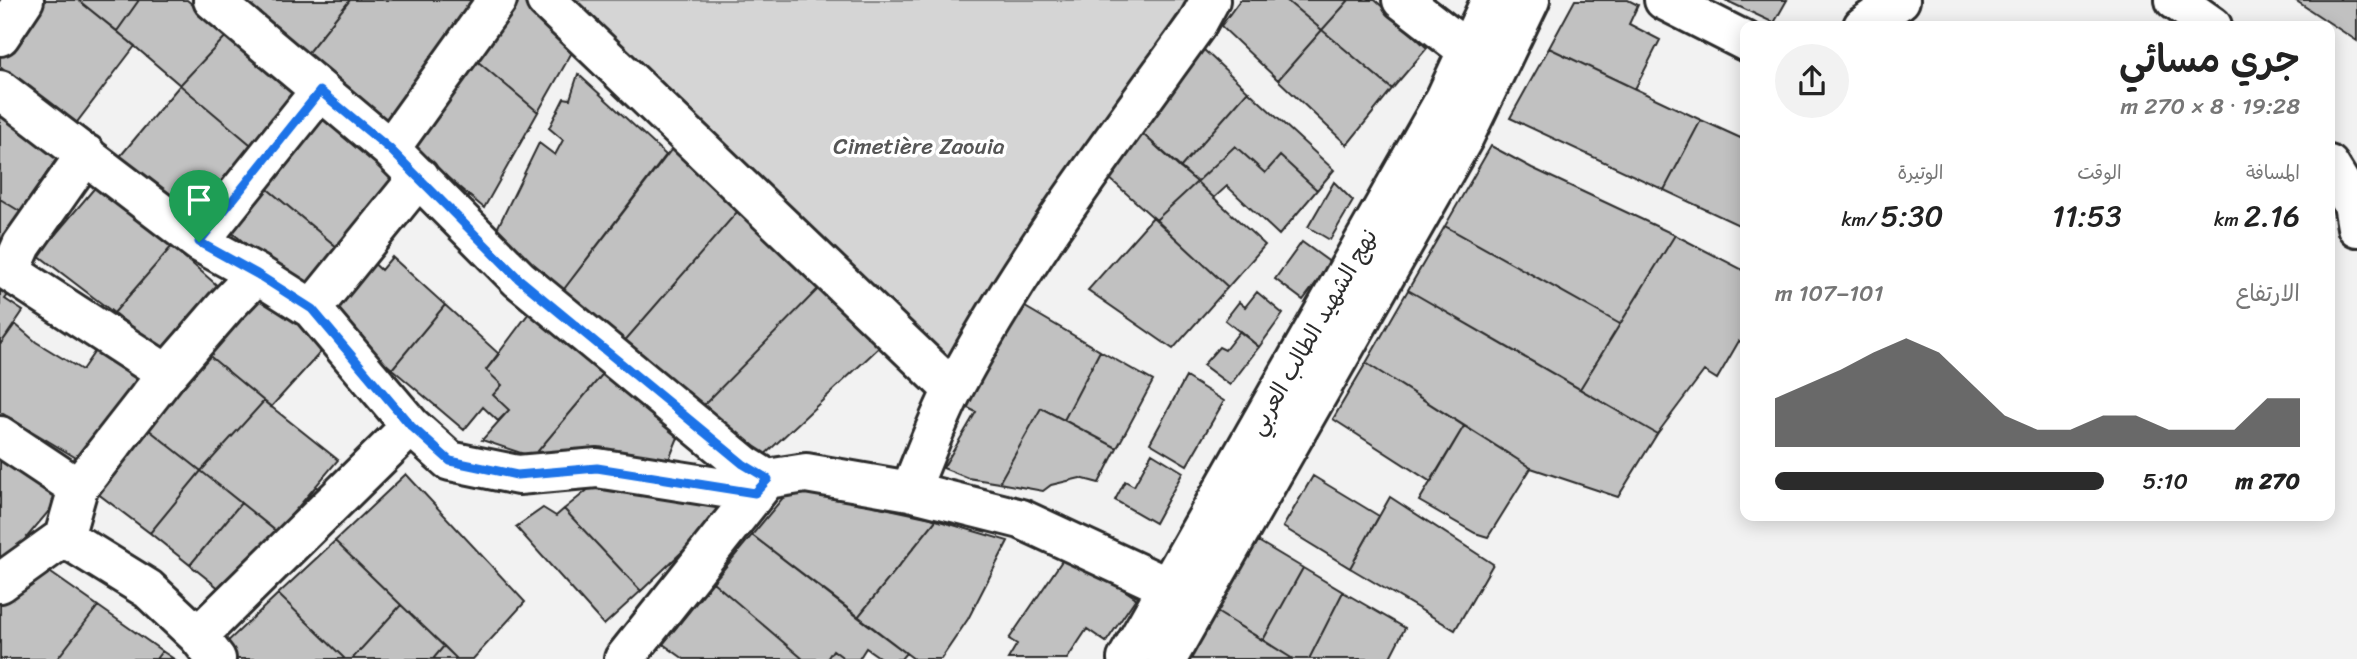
<!DOCTYPE html>
<html lang="ar">
<head>
<meta charset="utf-8">
<style>
	:root { --surface:#fff; --page:#f2f2f2; --text:#222; --muted:#767676; --accent:#2b2b2b }
	body { margin:0; font-family:Sriracha,"Playpen Sans Arabic",sans-serif; background:var(--page); color:var(--text); direction:rtl; height:100vh; display:flex; flex-direction:column; font-size:26px; white-space:nowrap }
	* { box-sizing:border-box; margin:0 }
	p { font-size:23px; color:var(--muted) }
	.icon { flex:none; width:38px; height:38px; fill:none; stroke:currentColor; stroke-width:2; stroke-linecap:round; stroke-linejoin:round }
	.map { position:relative; flex:1; overflow:hidden; direction:ltr }
	.side { position:absolute; left:1740px; top:21px; width:595px; height:500px; display:flex; flex-direction:column; background:var(--surface); border-radius:14px; box-shadow:0 4px 18px #0003; direction:rtl }
	.side>* { flex:none }
	.pin { position:absolute; display:grid; place-items:center; width:60px; height:60px; color:#fff; margin:-72px -30px; border-radius:50% 50% 50% 0; rotate:-45deg; box-shadow:0 0 7px #0007 }
	.pin .icon { rotate:45deg }
	.round { display:grid; place-items:center; flex:none; width:74px; height:74px; border-radius:37px; background:var(--page) }
	.overview { display:flex; align-items:center; justify-content:space-between; height:119px; padding:0 35px }
	h1 { font-size:38px; font-weight:600; line-height:52px }
	.stats { display:grid; grid-template-columns:repeat(3,1fr); gap:10px; height:119px; padding:7px 35px }
	.stats div { display:grid; align-content:center }
	.stats b { font-size:30px; font-weight:600 }
	.stats small { font-size:19px; font-weight:400 }
	.stats p { font-size:19px }
	.chart { height:196px; padding:14px 35px }
	.chart p { display:flex; justify-content:space-between }
	.chart svg { width:100%; height:126px; margin-top:7px; fill:var(--accent); opacity:.7 }
	ul { padding:0 35px; list-style:none; font-size:23px }
	li { display:grid; grid-template-columns:112px 84px 1fr; align-items:center; height:52px }
	li i { height:18px; border-radius:9px; background:var(--accent) }
	.map>svg:first-child { display:block }
	.green { fill:#d5d5d5; stroke:#808080; stroke-width:2 }
	.building { fill:#c1c1c1; stroke:#2b2b2b; stroke-width:2 }
	.lines { fill:none; stroke-linecap:round; stroke-linejoin:round }
	.minor-casing { stroke:#2b2b2b; stroke-width:44 }
	.primary-casing { stroke:#2b2b2b; stroke-width:44 }
	.minor { stroke:#fff; stroke-width:38 }
	.primary { stroke:#fff; stroke-width:38 }
	.route-casing { stroke:#fff; stroke-width:14 }
	.route { stroke:#1a73e8; stroke-width:9 }
	.labels { text-anchor:middle; dominant-baseline:central; stroke-width:7; stroke-linejoin:round; paint-order:stroke }
	.park-label { font-size:23px; fill:#565656; stroke:#fff }
	.street-label { font-size:23px; fill:#2b2b2b; stroke:#fff }
</style>
</head>
<body>
<div class="map">
<svg width="2357" height="659" viewBox="0 0 2357 659">
	<rect width="100%" height="100%" fill="#f2f2f2"/>
	<filter id="ink" filterUnits="userSpaceOnUse"><feTurbulence type="fractalNoise" baseFrequency=".0143" numOctaves="2"/><feDisplacementMap in="SourceGraphic" scale="14" xChannelSelector="R" yChannelSelector="G"/><feConvolveMatrix kernelMatrix="1 2 1 2 8 2 1 2 1" color-interpolation-filters="sRGB"/></filter>
	<g filter="url(#ink)">
		<path class="green" d="M 554,0 L 1187,0 L 946,368 Z"/>
		<path class="building" d="M 38,0 L 78,0 L 135,46 L 74,126 L 0,66 L 0,56 Z
			M 78,0 L 139,0 L 117,31 Z
			M 139,0 L 187,0 L 228,34 L 180,85 L 117,31 Z
			M 248,0 L 350,0 L 305,56 L 244,4 Z
			M 350,0 L 484,0 L 391,130 L 305,56 Z
			M 511,0 L 529,0 L 579,40 L 538,112 L 470,55 Z
			M 1240,0 L 1286,0 L 1322,30 L 1278,80 L 1221,26 Z
			M 1286,0 L 1349,0 L 1322,30 Z
			M 1349,0 L 1375,0 L 1427,48 L 1392,89 L 1322,30 Z
			M 1575,0 L 1628,0 L 1638,5 L 1629,24 L 1660,40 L 1635,89 L 1549,48 Z
			M 1725,0 L 1787,0 L 1774,23 Z
			M 2295,0 L 2357,0 L 2357,41 Z
			M 1322,30 L 1392,89 L 1347,145 L 1278,80 Z
			M 228,34 L 306,93 L 256,149 L 180,85 Z
			M 1549,48 L 1701,120 L 1664,190 L 1510,118 Z
			M 1203,49 L 1248,91 L 1180,168 L 1135,127 Z
			M 470,55 L 538,112 L 484,208 L 405,142 Z
			M 578,74 L 666,155 L 561,293 L 494,235 L 539,143 L 555,155 L 563,140 L 549,128 L 564,98 L 570,99 Z
			M 180,85 L 256,149 L 191,223 L 117,160 Z
			M 1248,91 L 1334,170 L 1317,190 L 1280,156 L 1265,173 L 1235,146 L 1197,182 L 1180,168 Z
			M 323,109 L 404,175 L 344,253 L 264,186 Z
			M 0,113 L 59,155 L 21,212 L 0,199 Z
			M 1701,120 L 1745,140 L 1745,228 L 1664,190 Z
			M 1135,127 L 1197,182 L 1156,220 L 1099,169 Z
			M 678,141 L 744,204 L 622,344 L 561,293 Z
			M 1235,146 L 1265,173 L 1280,156 L 1317,190 L 1279,235 L 1227,186 L 1214,198 L 1197,182 Z
			M 1491,146 L 1532,168 L 1675,235 L 1620,324 L 1445,226 Z
			M 1197,182 L 1265,245 L 1228,287 L 1156,220 Z
			M 1334,182 L 1353,201 L 1330,240 L 1308,227 Z
			M 98,184 L 172,246 L 114,313 L 38,255 Z
			M 264,186 L 344,253 L 310,297 L 229,230 Z
			M 0,199 L 21,212 L 0,242 Z
			M 744,204 L 825,282 L 699,410 L 622,344 Z
			M 1153,217 L 1228,287 L 1173,349 L 1088,290 Z
			M 1445,226 L 1620,324 L 1580,389 L 1408,290 Z
			M 1675,235 L 1745,271 L 1745,344 L 1739,341 L 1717,379 L 1704,371 L 1657,434 L 1580,389 Z
			M 1302,242 L 1331,263 L 1303,300 L 1275,279 Z
			M 172,246 L 219,287 L 163,352 L 114,313 Z
			M 367,257 L 381,270 L 392,257 L 445,305 L 392,369 L 324,310 Z
			M 825,282 L 887,340 L 759,460 L 699,410 Z
			M 265,286 L 329,343 L 271,407 L 206,353 Z
			M 0,290 L 8,295 L 5,299 L 23,311 L 0,345 Z
			M 1408,290 L 1657,434 L 1618,497 L 1531,468 L 1366,363 Z
			M 1257,292 L 1283,314 L 1259,347 L 1225,320 L 1239,302 L 1245,307 Z
			M 1020,304 L 1100,351 L 1064,420 L 1041,408 L 999,483 L 968,478 L 943,468 L 976,412 L 964,406 Z
			M 445,305 L 499,354 L 486,370 L 502,385 L 493,395 L 509,410 L 498,421 L 483,407 L 464,430 L 392,369 Z
			M 532,309 L 606,370 L 533,457 L 482,440 L 509,410 L 493,395 L 502,385 L 486,370 Z
			M 15,324 L 36,342 L 82,370 L 100,344 L 144,375 L 83,462 L 0,412 L 0,345 Z
			M 1240,331 L 1259,347 L 1230,385 L 1203,365 L 1219,347 L 1225,350 Z
			M 1100,351 L 1153,381 L 1117,448 L 1064,420 Z
			M 206,353 L 264,401 L 201,471 L 143,425 Z
			M 1366,363 L 1464,426 L 1431,482 L 1333,419 Z
			M 606,370 L 681,430 L 668,462 L 533,457 Z
			M 1186,377 L 1224,401 L 1187,465 L 1150,443 Z
			M 264,401 L 338,460 L 277,532 L 201,471 Z
			M 1041,408 L 1117,448 L 1099,483 L 1080,478 L 1051,485 L 1043,491 L 999,483 Z
			M 143,425 L 201,471 L 150,533 L 89,487 Z
			M 1464,426 L 1531,468 L 1488,537 L 1475,533 L 1419,501 Z
			M 1152,453 L 1183,472 L 1155,523 L 1115,500 L 1125,481 L 1134,486 Z
			M 0,454 L 59,499 L 0,569 Z
			M 201,471 L 241,503 L 190,565 L 150,533 Z
			M 406,474 L 525,602 L 473,659 L 457,659 L 335,541 Z
			M 1313,476 L 1379,516 L 1350,568 L 1283,527 Z
			M 600,480 L 724,506 L 685,549 L 641,591 L 564,509 Z
			M 316,486 L 333,499 L 322,514 L 305,501 Z
			M 791,488 L 931,518 L 936,520 L 858,617 L 752,535 Z
			M 1390,497 L 1493,564 L 1455,630 L 1350,568 Z
			M 241,503 L 277,532 L 225,593 L 190,565 Z
			M 543,508 L 556,516 L 564,509 L 641,591 L 604,625 L 516,527 Z
			M 936,520 L 1008,541 L 968,619 L 941,659 L 914,659 L 858,617 Z
			M 752,535 L 906,653 L 901,659 L 882,659 L 866,648 L 859,659 L 845,659 L 833,650 L 827,659 L 803,659 L 713,582 Z
			M 335,541 L 401,605 L 352,659 L 345,659 L 278,594 Z
			M 1258,541 L 1303,568 L 1263,640 L 1215,611 Z
			M 1068,552 L 1136,598 L 1106,642 L 1087,629 L 1067,659 L 1008,659 L 1017,644 L 1009,639 Z
			M 41,566 L 98,606 L 57,659 L 0,659 L 0,598 Z
			M 1303,568 L 1343,592 L 1309,659 L 1293,659 L 1263,640 Z
			M 713,582 L 803,659 L 684,659 L 663,644 Z
			M 1343,592 L 1405,628 L 1389,659 L 1309,659 Z
			M 278,594 L 345,659 L 235,659 L 223,646 Z
			M 401,605 L 444,646 L 433,659 L 352,659 Z
			M 98,606 L 162,651 L 156,659 L 57,659 Z
			M 1215,611 L 1293,659 L 1185,659 Z
			M 444,646 L 457,659 L 433,659 Z
			M 833,650 L 845,659 L 827,659 Z
			M 162,651 L 174,659 L 156,659 Z"/>
		<g class="lines">
			<defs>
				<path id="minor" d="M 213,0 L 390,149 L 519,279 L 743,464 L 767,479 L 806,473 L 910,491 L 1021,519 L 1198,601
					M 546,0 L 953,390
					M 1402,0 L 1468,51
					M 1664,0 L 1745,41
					M 2175,0 L 2212,26
					M 1863,26 L 1900,0
					M 0,36 L 24,0
					M 0,90 L 199,242 L 257,274 L 225,307 L 167,374 L 78,488 L 64,537 L 148,589 L 198,636 L 216,659
					M 390,149 L 497,0
					M 86,154 L 22,245 L 10,272 L 167,374
					M 2329,165 L 2353,204 L 2357,227
					M 199,242 L 320,91
					M 257,274 L 312,309 L 411,426 L 450,461 L 518,475 L 597,468 L 755,493
					M 312,309 L 419,177
					M 0,436 L 78,488
					M 910,491 C 924,457 937,421 954,388 C 1023,259 1112,142 1197,24 L 1210,0
					M 0,583 L 64,537
					M 198,636 L 411,426
					M 624,659 L 767,479"/>
				<path id="primary" d="M 1127,659 L 1445,99 L 1491,0
					M 1167,659 L 1464,137 L 1530,0"/>
			</defs>
			<use href="#minor" class="minor-casing"/>
			<use href="#primary" class="primary-casing"/>
			<use href="#minor" class="minor"/>
			<use href="#primary" class="primary"/>
		</g>
	</g>
	<g class="lines" filter="url(#ink)">
		<defs>
			<path id="route" d="M 320,91 L 390,149 L 519,279 L 743,464 L 768,479 L 755,493 L 597,468 L 517,475 L 450,461 L 411,426 L 312,309 L 257,274 L 199,242 Z"/>
		</defs>
		<use href="#route" class="route-casing"/>
		<use href="#route" class="route"/>
	</g>
	<g class="labels">
		<g class="park-label">
			<text x="919" y="146">Cimetière Zaouia</text>
		</g>
		<g class="street-label">
			<text transform="translate(1313 332) rotate(-60)">نهج الشهيد الطالب العربي</text>
		</g>
	</g>
</svg>
<div class="pin" style="left:199px;top:242px;background:#1e9e55"><svg class="icon" aria-label="arrive" viewBox="0 0 24 24"><path d="M6 21V4h12l-3 4 3 4H6"/></svg></div>
<section class="side">
<div class="overview"><div><h1>جري مسائي</h1><p>19:28 · 8 × 270 m</p></div><a class="round"><svg class="icon" aria-label="share" viewBox="0 0 24 24"><path d="M12 15V3M7 8l5-5 5 5M5 13v7h14v-7"/></svg></a></div>
<div class="stats">
<div><p>المسافة</p><b>2.16<small> km</small></b></div>
<div><p>الوقت</p><b>11:53</b></div>
<div><p>الوتيرة</p><b>5:30<small> /km</small></b></div>
</div>
<div class="chart"><p><span>الارتفاع</span>101–107 m</p>
<svg viewBox="0 0 160 44" preserveAspectRatio="none"><path d="M0 44V27L10 22L20 17L30 11L40 6L50 11L60 22L70 33L80 38L90 38L100 33L110 33L120 38L130 38L140 38L150 27L160 27V44z"/></svg>
</div>
<ul>
<li><b>270 m</b>5:10<i style="width:100%"></i></li>
</ul>
</section>
</div>
</body>
</html>
